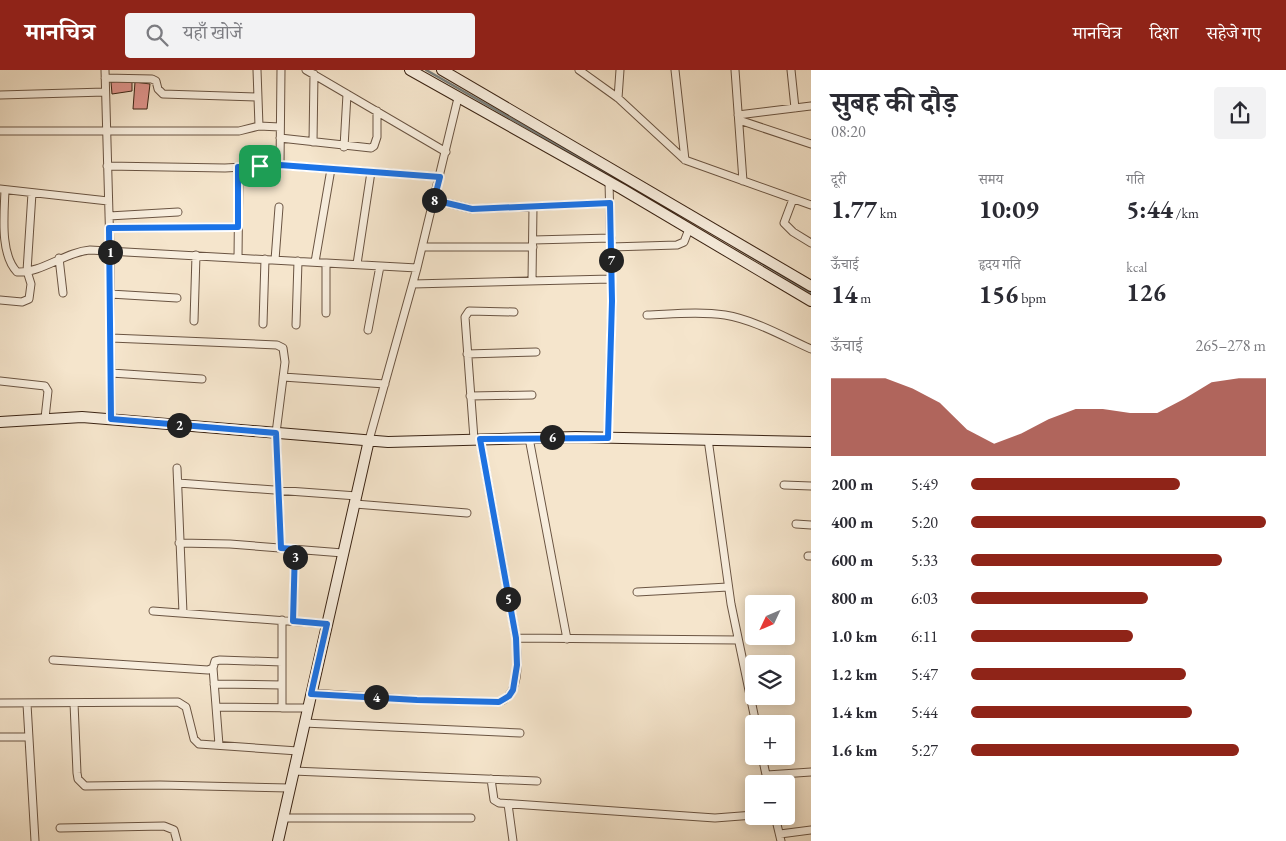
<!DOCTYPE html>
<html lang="hi">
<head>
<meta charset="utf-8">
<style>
	:root { --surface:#fff; --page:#f2f2f3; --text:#2b2b33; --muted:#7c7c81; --accent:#8f2418 }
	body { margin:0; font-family:"EB Garamond","Noto Serif Devanagari",serif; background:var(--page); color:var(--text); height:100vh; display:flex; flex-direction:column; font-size:19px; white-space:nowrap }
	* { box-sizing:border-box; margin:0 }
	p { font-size:16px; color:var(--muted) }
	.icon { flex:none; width:28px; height:28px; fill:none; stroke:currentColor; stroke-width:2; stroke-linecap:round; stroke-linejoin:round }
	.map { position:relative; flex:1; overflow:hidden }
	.drawer { display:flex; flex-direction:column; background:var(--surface); width:475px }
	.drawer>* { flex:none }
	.needle { width:32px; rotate:226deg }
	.fabs { position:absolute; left:745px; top:525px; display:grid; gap:10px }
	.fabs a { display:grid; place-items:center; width:50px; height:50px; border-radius:5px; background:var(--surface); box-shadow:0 2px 12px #0003; font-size:25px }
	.pin { position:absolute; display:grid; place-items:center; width:42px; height:42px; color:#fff; margin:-21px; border-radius:10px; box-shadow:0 2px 8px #0006 }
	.km { position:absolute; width:25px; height:25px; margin:-12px; border-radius:50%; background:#222; color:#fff; font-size:14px; line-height:25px; text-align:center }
	.round { display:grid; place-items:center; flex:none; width:52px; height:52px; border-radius:5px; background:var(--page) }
	.overview { display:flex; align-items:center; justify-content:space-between; height:85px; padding:0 20px }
	h1 { font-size:28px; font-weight:700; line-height:38px }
	.stats { display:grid; grid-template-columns:repeat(3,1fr); gap:8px; height:85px; padding:5px 20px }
	.stats div { display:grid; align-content:center }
	.stats b { font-size:25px; font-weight:700 }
	.stats small { font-size:14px; font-weight:400 }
	.stats p { font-size:14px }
	.chart { height:140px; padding:10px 20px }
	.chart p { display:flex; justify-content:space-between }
	.chart svg { width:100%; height:90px; margin-top:5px; fill:var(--accent); opacity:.7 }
	ul { padding:0 20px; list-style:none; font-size:16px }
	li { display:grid; grid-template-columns:80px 60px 1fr; align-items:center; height:38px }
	li i { height:12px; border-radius:6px; background:var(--accent) }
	header { display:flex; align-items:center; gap:30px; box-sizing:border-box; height:70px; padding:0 25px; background:var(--accent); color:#fff }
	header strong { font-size:24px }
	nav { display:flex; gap:28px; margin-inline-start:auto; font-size:18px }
	.search { width:350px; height:45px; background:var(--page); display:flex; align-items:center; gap:12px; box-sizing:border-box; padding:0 18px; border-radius:5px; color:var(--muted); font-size:19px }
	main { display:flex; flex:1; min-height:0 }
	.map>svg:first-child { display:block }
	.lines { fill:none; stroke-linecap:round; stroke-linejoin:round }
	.stream { stroke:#797f7c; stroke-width:2.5 }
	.building { fill:#e0958d; stroke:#3b2414 }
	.street-casing { stroke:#6a5442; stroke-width:9 }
	.secondary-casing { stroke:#3b2414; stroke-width:12 }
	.street { stroke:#f8eede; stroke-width:7 }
	.secondary { stroke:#f8eede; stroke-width:10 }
	.route-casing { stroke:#fff; stroke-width:10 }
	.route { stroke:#1a73e8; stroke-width:6 }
</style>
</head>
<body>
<header>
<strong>मानचित्र</strong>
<div class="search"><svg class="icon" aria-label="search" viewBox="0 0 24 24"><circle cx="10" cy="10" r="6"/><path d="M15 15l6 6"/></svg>यहाँ खोजें</div>
<nav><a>मानचित्र</a><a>दिशा</a><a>सहेजे गए</a></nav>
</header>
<main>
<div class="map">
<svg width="811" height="771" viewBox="0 0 811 771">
	<rect width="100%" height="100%" fill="#f5e5cc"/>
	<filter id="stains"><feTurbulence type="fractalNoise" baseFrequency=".004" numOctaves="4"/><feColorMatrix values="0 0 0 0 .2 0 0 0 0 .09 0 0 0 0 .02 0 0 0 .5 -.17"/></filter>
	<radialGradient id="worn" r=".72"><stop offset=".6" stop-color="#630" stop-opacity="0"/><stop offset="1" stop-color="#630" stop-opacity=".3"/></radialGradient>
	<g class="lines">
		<path class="stream" d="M 426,0 L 677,143
			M 735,177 L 811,223"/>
	</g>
	<path class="building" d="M 132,10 L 132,21 L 112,24 L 111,12 Z
		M 135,12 L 150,14 L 147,39 L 133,39 Z"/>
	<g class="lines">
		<defs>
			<path id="street" d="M 105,0 L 110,180 L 111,349
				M 257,0 L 259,56
				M 306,0 L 446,82
				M 579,0 L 618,28 L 685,90 L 811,135
				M 675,0 L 685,90
				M 735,0 L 743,111
				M 791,0 L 795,38
				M 105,8 L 152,9 L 156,11 L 158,19 L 163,24 L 258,27
				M 0,25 L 105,22
				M 618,28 L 620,0
				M 738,45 L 811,36
				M 739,50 L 811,74
				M 0,61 L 239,61 L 259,56 L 280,57
				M 280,68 L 371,78 L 374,76 L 377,67 L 377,41
				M 313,72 L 314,4
				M 344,77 L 347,24
				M 280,95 L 281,0
				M 107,96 L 225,98 L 280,95 L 440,107
				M 0,119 L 108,131
				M 5,120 C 4,146 0,184 17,202 C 42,203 65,182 90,180 L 417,198
				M 793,129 L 784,153 L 793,162 L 811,173
				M 434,130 L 472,139 L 610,133
				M 109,146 L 178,142
				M 109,158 L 238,157
				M 533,170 L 611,168
				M 422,177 L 533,177
				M 611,177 L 677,175 L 684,172 L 689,159
				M 59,188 L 63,223
				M 238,188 L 239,97
				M 275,190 L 279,137
				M 315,192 L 331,99
				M 357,194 L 371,102
				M 532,211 L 533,137
				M 413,214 L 611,209
				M 110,224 L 177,228
				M 0,230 L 22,232 L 29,229 L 31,214 L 27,201 L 32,123
				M 326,243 L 326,193
				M 647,245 C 673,244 700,241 725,245 C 755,250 784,267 811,279
				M 194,251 L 196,185
				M 263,254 L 265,189
				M 296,255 L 298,191
				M 368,260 L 380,196
				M 111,268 L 277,275 L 283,278 L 285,292 L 276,363 L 281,478
				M 467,284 L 536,282
				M 111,303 L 202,309
				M 283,307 L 385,314
				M 0,311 L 45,316 L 48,321 L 45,348
				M 470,326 L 532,325
				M 529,368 L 567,569
				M 608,368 L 612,231 L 609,112
				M 474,369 L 465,247 L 469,241 L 514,242
				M 708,369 L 731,534 L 756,654
				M 369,370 L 417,198 L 458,28
				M 177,398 L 183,543
				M 178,413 L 357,426
				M 784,415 L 811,416
				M 355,434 L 467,443
				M 796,454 L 811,455
				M 179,473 L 230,474 L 343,483
				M 808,486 L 811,486
				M 637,522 L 728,517
				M 153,541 L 327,554
				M 293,551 L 295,479
				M 516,568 L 738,570
				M 53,590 L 208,600 L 213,598 L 215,591 L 220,590 L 282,592
				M 213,598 L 219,675
				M 214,614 L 282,615
				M 311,623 L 417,630 L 499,632 C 522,625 517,587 516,568 L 480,369
				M 0,633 L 178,632 L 186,637 L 194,669 L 199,674 L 298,681
				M 74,633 L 77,703 L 78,709 L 85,716 L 160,715 L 289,718
				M 27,634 L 35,771
				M 216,637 L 307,638
				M 282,638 L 282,550
				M 304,653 L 520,663
				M 0,667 L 28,667
				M 762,686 L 768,714
				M 293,701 L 537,711
				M 767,705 L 811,702
				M 491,709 L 494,730 L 499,733 L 715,748 L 754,745
				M 508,734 L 513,771
				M 775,746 L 781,771
				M 283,748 L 471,748
				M 60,758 L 164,756 L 174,760 L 177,771
				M 780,764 L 811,760"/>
			<path id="secondary" d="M 410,0 L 622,119 L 811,231
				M 442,0 L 811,216
				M 0,352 L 82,347 L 388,372 L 576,367 L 811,372
				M 278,771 L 369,370"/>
		</defs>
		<use href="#street" class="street-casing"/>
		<use href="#secondary" class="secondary-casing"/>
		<use href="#street" class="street"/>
		<use href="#secondary" class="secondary"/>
	</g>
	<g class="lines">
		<defs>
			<path id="route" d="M 280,95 L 440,107 L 434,130 L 472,139 L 610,133 L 612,231 L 608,368 L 480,369 L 516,568 L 517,595 L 513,620 L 509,626 L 499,632 L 417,630 L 311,624 L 327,554 L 293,551 L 295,479 L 281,478 L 276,363 L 111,349 L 109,158 L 238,157 L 238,97 Z"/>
		</defs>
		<use href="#route" class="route-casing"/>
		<use href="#route" class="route"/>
	</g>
	<rect width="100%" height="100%" filter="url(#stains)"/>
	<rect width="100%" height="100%" fill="url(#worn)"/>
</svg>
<div class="fabs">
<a><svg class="needle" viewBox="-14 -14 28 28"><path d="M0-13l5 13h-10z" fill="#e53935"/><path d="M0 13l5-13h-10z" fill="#7c7c81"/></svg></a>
<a><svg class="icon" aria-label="layers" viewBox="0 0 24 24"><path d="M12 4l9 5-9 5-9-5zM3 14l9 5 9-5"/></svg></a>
<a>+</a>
<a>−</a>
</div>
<div class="pin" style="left:260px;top:96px;background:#1e9e55"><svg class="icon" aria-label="arrive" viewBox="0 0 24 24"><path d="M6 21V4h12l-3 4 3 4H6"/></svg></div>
<b class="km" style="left:110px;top:182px">1</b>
<b class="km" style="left:179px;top:355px">2</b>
<b class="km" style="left:295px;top:487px">3</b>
<b class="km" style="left:376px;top:627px">4</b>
<b class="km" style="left:508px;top:529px">5</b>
<b class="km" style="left:552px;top:367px">6</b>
<b class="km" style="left:611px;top:190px">7</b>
<b class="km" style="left:434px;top:130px">8</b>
</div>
<section class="drawer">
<div class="overview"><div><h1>सुबह की दौड़</h1><p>08:20</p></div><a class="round"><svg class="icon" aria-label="share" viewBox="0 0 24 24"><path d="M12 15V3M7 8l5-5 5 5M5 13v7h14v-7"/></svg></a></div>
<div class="stats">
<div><p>दूरी</p><b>1.77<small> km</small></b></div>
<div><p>समय</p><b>10:09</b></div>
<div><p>गति</p><b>5:44<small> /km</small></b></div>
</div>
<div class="stats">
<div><p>ऊँचाई</p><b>14<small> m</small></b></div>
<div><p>हृदय गति</p><b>156<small> bpm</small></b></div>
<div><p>kcal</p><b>126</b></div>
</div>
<div class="chart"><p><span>ऊँचाई</span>265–278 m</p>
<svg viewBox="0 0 160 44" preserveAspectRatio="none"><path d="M0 44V6L10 6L20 6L30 11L40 18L50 31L60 38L70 33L80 26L90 21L100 21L110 23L120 23L130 16L140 8L150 6L160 6V44z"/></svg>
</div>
<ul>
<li><b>200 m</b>5:49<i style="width:71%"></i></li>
<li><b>400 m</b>5:20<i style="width:100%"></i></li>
<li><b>600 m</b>5:33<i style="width:85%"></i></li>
<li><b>800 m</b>6:03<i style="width:60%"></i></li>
<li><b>1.0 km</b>6:11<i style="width:55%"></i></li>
<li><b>1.2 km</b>5:47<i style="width:73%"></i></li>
<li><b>1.4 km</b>5:44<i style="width:75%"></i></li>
<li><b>1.6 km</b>5:27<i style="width:91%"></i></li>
</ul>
</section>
</main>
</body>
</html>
